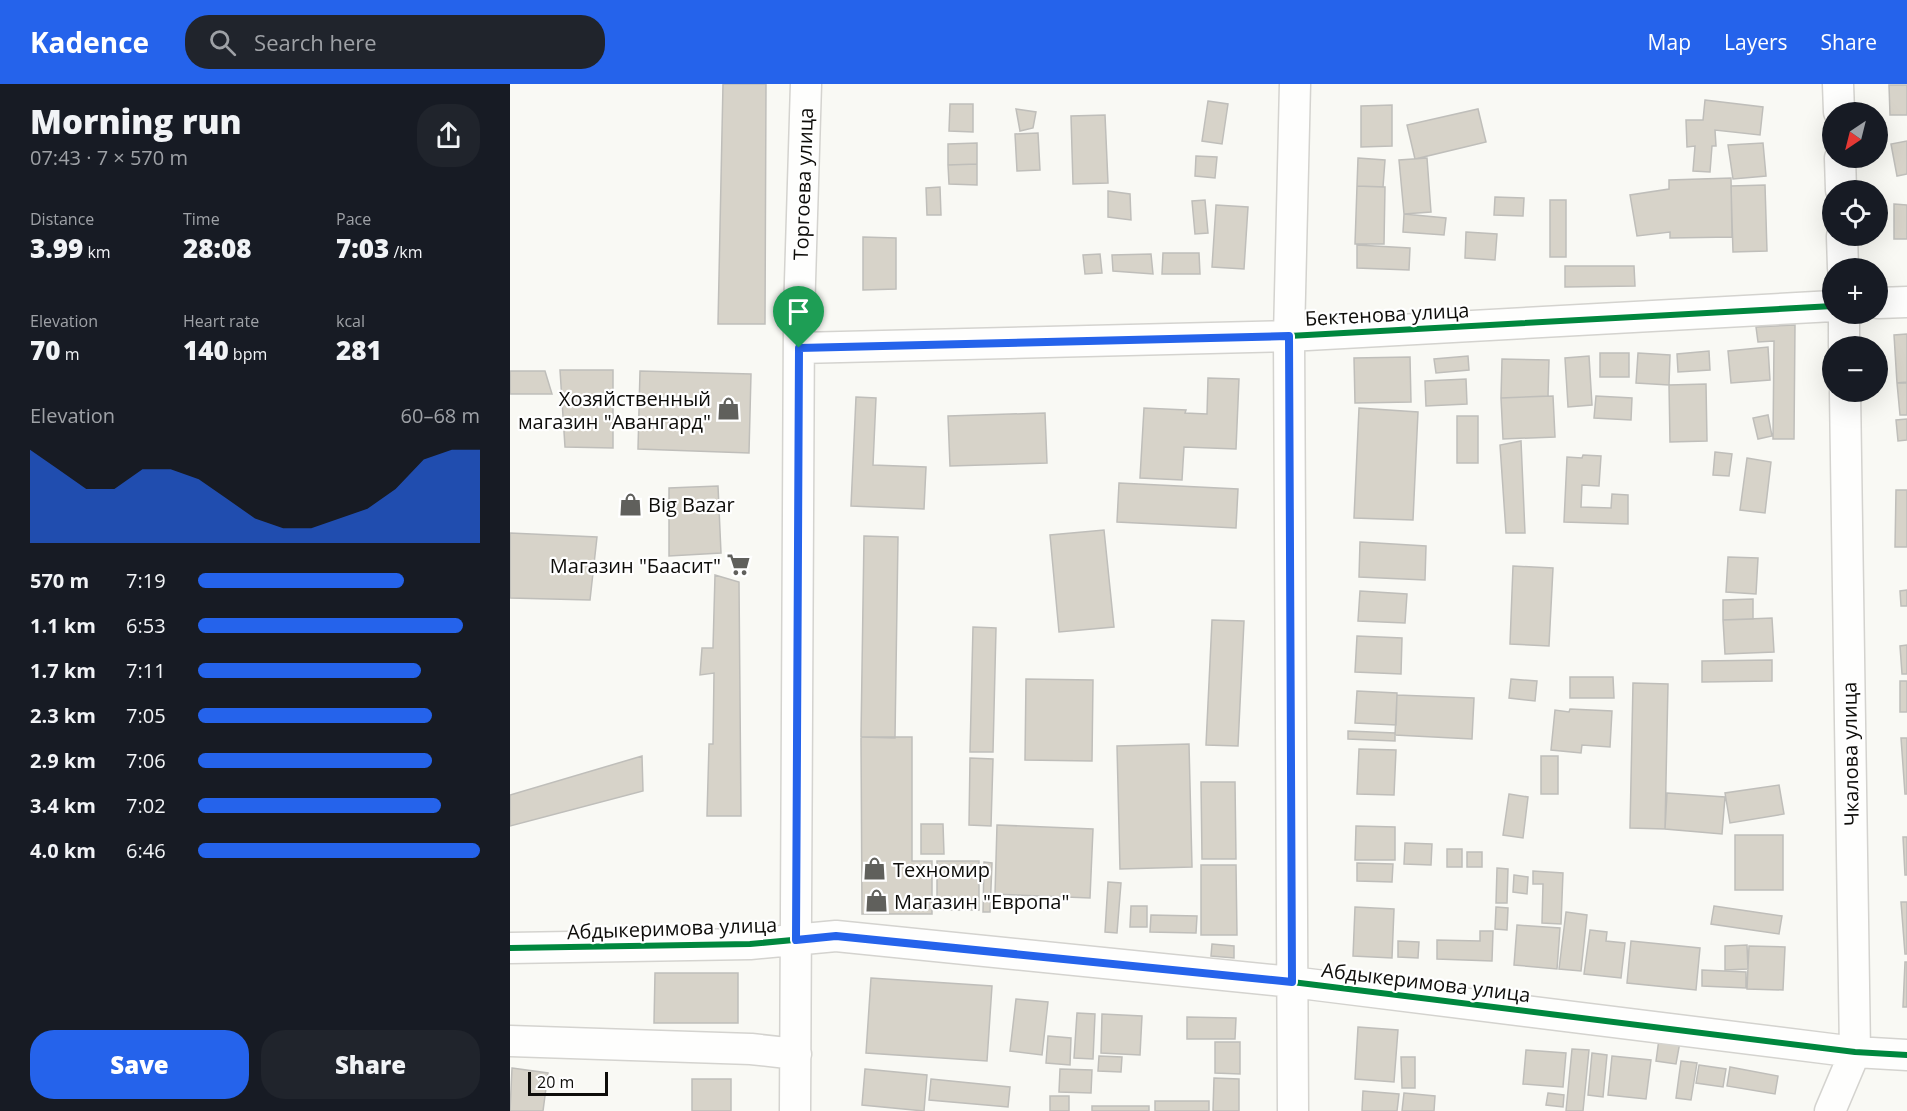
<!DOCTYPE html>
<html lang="en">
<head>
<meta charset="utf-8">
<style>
	:root { --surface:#171b24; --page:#20242c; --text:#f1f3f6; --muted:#9ea1a6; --accent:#2563eb }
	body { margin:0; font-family:"Open Sans",sans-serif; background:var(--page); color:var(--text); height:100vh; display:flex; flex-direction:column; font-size:22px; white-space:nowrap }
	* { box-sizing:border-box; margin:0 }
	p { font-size:20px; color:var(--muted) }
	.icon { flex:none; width:33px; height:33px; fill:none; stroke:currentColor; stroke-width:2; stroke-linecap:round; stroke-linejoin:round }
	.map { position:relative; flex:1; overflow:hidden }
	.details { display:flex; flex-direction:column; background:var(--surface); width:510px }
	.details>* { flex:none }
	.needle { width:39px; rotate:215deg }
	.controls { position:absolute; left:1312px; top:18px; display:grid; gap:12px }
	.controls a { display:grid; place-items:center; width:66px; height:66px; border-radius:50%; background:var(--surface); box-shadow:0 6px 24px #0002; font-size:30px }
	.scale { position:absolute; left:18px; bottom:15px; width:80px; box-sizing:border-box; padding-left:6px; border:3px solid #0e0d0a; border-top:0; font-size:16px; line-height:21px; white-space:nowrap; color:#0e0d0a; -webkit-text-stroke:4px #fff; paint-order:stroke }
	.pin { position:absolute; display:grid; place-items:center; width:51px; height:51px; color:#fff; margin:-62px -26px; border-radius:50% 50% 50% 0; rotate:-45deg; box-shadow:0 0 6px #0007 }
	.pin .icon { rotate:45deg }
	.round { display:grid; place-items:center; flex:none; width:63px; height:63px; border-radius:24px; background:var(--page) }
	.overview { display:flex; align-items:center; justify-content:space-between; height:102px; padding:0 30px }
	h1 { font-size:33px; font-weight:800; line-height:45px }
	.metrics { display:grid; grid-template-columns:repeat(3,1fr); gap:9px; height:102px; padding:6px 30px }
	.metrics div { display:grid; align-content:center }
	.metrics b { font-size:26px; font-weight:800 }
	.metrics small { font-size:16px; font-weight:400 }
	.metrics p { font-size:16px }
	.chart { height:168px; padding:12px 30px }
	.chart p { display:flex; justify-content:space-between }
	.chart svg { width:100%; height:108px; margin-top:6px; fill:var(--accent); opacity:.7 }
	.button { display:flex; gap:12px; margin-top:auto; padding:12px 30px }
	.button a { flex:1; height:69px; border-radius:24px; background:var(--accent); color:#fff; font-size:24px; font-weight:800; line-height:69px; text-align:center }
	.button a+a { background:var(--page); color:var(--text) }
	ul { padding:0 30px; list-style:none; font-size:20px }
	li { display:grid; grid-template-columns:96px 72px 1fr; align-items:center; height:45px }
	li i { height:15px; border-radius:8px; background:var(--accent) }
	header { display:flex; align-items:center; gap:36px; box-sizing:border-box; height:84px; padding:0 30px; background:var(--accent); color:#fff }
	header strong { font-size:28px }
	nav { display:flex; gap:33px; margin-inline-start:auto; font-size:21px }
	.search { width:420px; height:54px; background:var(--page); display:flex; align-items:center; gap:15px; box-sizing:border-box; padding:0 21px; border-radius:24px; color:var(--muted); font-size:22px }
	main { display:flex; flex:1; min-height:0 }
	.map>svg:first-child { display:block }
	.building { fill:#d7d3c9; stroke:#bfbeba; stroke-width:1.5 }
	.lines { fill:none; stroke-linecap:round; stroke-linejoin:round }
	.minor-casing { stroke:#d4d3cf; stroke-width:33 }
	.minor { stroke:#fefefd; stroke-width:30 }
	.cycleway-casing { stroke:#fff; stroke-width:10 }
	.cycleway { stroke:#00873e; stroke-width:6 }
	.route-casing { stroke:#fff; stroke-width:12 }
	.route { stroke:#2563eb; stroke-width:8 }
	.labels { text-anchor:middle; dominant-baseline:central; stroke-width:4.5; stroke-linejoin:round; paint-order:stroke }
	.street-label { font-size:20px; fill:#0e0d0a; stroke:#fff }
	.poi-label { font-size:20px; fill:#0e0d0a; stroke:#fff; text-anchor:start }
</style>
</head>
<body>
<header>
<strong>Kadence</strong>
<div class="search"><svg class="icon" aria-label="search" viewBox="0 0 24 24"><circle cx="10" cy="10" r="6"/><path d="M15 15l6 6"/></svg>Search here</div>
<nav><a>Map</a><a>Layers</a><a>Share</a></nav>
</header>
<main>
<section class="details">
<div class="overview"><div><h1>Morning run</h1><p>07:43 · 7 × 570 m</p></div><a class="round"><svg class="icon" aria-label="share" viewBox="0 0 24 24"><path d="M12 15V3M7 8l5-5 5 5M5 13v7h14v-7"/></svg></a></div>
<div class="metrics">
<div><p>Distance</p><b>3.99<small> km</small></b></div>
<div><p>Time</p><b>28:08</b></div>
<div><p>Pace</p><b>7:03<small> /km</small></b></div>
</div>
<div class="metrics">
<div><p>Elevation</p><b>70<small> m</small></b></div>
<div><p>Heart rate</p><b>140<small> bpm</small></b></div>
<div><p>kcal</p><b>281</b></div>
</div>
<div class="chart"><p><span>Elevation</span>60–68 m</p>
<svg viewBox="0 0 160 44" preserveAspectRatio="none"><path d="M0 44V6L10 14L20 22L30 22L40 14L50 14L60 18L70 26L80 34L90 38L100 38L110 34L120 30L130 22L140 10L150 6L160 6V44z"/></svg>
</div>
<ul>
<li><b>570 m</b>7:19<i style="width:73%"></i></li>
<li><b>1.1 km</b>6:53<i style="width:94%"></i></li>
<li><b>1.7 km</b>7:11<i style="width:79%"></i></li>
<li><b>2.3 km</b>7:05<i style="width:83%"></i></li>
<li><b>2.9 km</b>7:06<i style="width:83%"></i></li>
<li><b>3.4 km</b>7:02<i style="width:86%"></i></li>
<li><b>4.0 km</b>6:46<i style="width:100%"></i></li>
</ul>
<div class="button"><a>Save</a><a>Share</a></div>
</section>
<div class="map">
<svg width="1397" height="1027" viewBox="0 0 1397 1027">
	<rect width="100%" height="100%" fill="#f9f9f4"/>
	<path class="building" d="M 213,0 L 256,0 L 255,240 L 208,240 Z
		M 1379,1 L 1397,1 L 1397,31 L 1380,31 Z
		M 1195,16 L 1253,23 L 1250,51 L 1205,46 L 1206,62 L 1202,62 L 1200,88 L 1183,87 L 1185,62 L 1177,63 L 1176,36 L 1193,36 Z
		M 698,17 L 718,20 L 712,60 L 692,57 Z
		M 440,20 L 463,20 L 463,48 L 439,47 Z
		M 882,21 L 882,62 L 851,63 L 851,22 Z
		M 506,25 L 526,28 L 523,44 L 510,47 Z
		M 968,25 L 976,58 L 905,75 L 897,41 Z
		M 595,31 L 598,99 L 563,100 L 561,32 Z
		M 528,49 L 530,86 L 507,87 L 505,50 Z
		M 1397,57 L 1397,90 L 1387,92 L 1381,60 Z
		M 467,59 L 467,80 L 438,81 L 438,60 Z
		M 1253,59 L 1256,92 L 1223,95 L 1218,61 Z
		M 686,72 L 707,73 L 705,94 L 685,92 Z
		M 848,74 L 875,76 L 873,103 L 847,102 Z
		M 917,74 L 921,128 L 894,130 L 889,76 Z
		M 467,80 L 467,101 L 439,100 L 438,81 Z
		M 1221,94 L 1222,153 L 1160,154 L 1160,148 L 1127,152 L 1120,111 L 1159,105 L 1159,96 Z
		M 1255,101 L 1257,167 L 1223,168 L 1221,102 Z
		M 847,102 L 875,103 L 874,160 L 845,160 Z
		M 430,103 L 431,131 L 417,131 L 416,104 Z
		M 598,107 L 620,110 L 621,136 L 598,133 Z
		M 985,113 L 1014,114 L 1013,132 L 984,131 Z
		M 695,116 L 698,149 L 685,150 L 682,117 Z
		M 1040,116 L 1056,116 L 1056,173 L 1040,173 Z
		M 1384,120 L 1397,121 L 1397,155 L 1384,155 Z
		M 706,121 L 738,123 L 734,185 L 702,183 Z
		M 894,130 L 936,134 L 934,151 L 893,148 Z
		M 956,148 L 987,150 L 985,176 L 955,174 Z
		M 353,153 L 386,154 L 386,205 L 353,206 Z
		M 847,161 L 900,164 L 899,186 L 847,184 Z
		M 653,169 L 689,169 L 690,190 L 652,190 Z
		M 590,170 L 592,189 L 575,190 L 573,171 Z
		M 641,170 L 643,190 L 603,187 L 602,171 Z
		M 1055,182 L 1124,182 L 1125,202 L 1055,203 Z
		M 1285,241 L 1284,355 L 1263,355 L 1264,257 L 1248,258 L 1246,243 Z
		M 1397,250 L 1397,299 L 1387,299 L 1384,251 Z
		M 1258,263 L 1260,296 L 1221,299 L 1218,267 Z
		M 1199,267 L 1200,286 L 1168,288 L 1167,270 Z
		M 1090,269 L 1119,269 L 1119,293 L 1090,293 Z
		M 1128,269 L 1160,271 L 1159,301 L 1126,299 Z
		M 958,272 L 959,286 L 926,289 L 924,275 Z
		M 1079,272 L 1082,321 L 1058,323 L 1055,274 Z
		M 900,273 L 901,318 L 845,319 L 844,274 Z
		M 992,275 L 1039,276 L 1038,312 L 991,314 Z
		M 50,286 L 103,286 L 103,364 L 55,363 Z
		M 0,287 L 35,287 L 42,310 L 0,310 Z
		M 130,287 L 241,290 L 239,369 L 128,365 Z
		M 698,294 L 729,295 L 726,365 L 674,363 L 672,396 L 630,394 L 634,324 L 676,326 L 675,329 L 697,330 Z
		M 956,295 L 957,320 L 916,322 L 915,297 Z
		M 1397,298 L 1397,331 L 1390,331 L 1387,299 Z
		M 1196,300 L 1197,357 L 1160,358 L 1159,301 Z
		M 1043,312 L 1045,353 L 993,355 L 991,314 Z
		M 1086,312 L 1122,314 L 1121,336 L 1084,334 Z
		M 346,313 L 366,314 L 363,381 L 416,383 L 414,425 L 341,422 Z
		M 849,324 L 908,328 L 903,436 L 844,434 Z
		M 535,329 L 537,379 L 440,382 L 438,332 Z
		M 1258,331 L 1262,352 L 1248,355 L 1243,334 Z
		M 947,332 L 968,332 L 968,379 L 947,379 Z
		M 1397,335 L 1397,356 L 1388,357 L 1386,336 Z
		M 1011,357 L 1015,449 L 996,449 L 990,361 Z
		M 1205,368 L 1222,370 L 1219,392 L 1203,391 Z
		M 1073,371 L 1091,372 L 1089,402 L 1072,401 L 1071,423 L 1101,424 L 1102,410 L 1118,411 L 1118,440 L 1054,438 L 1057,373 L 1072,374 Z
		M 1237,374 L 1261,378 L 1255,429 L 1230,426 Z
		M 609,399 L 728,405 L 726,444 L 607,438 Z
		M 208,402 L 211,469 L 159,472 L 159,404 Z
		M 1386,406 L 1397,406 L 1397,463 L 1385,463 Z
		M 594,446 L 604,543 L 549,548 L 540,451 Z
		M 0,449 L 87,453 L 80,516 L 0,514 Z
		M 354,452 L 388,453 L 385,654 L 351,653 Z
		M 850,458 L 916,462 L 915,496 L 849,493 Z
		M 1218,473 L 1248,474 L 1246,510 L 1216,508 Z
		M 1003,482 L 1043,484 L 1039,562 L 1000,560 Z
		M 205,491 L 229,498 L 231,732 L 197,732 L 199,660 L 203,660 L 204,589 L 190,591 L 192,564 L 203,564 Z
		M 1397,506 L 1397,522 L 1391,522 L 1390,507 Z
		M 850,507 L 897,510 L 895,539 L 848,537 Z
		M 1243,515 L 1243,535 L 1213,536 L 1213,516 Z
		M 1262,534 L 1264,568 L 1215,570 L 1213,536 Z
		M 702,536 L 734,537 L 728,662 L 696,661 Z
		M 463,543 L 486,544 L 483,668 L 460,668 Z
		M 847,552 L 892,554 L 891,590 L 845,588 Z
		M 1397,561 L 1397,590 L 1392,590 L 1390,562 Z
		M 1262,576 L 1262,597 L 1192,598 L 1192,577 Z
		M 1060,593 L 1103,593 L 1104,614 L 1060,614 Z
		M 516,595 L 583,596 L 582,677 L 515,676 Z
		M 1001,595 L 1027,597 L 1025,617 L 999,614 Z
		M 1390,597 L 1397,597 L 1397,628 L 1390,628 Z
		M 1123,599 L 1158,600 L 1155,745 L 1120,744 Z
		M 847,607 L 887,609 L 886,641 L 845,639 Z
		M 887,611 L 964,614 L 962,655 L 885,651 Z
		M 1060,625 L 1102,627 L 1100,663 L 1072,661 L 1071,669 L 1041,666 L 1045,626 L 1059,628 Z
		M 838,647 L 885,649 L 885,657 L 838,655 Z
		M 351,653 L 402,653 L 402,777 L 422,777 L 422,830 L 352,830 Z
		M 1391,654 L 1397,654 L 1397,710 L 1395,710 Z
		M 679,660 L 682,783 L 610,785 L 607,662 Z
		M 849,665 L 886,666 L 884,711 L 847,710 Z
		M 132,672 L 133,707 L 0,742 L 0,711 Z
		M 1031,672 L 1048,672 L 1048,710 L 1031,710 Z
		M 460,674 L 483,675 L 481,742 L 459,741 Z
		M 691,698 L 725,698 L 726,775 L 692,775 Z
		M 1269,701 L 1274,730 L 1220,739 L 1215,709 Z
		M 1157,709 L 1215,713 L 1212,750 L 1155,745 Z
		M 999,710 L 1018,713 L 1013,754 L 993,751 Z
		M 411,740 L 433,740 L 434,770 L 411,770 Z
		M 487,741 L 583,745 L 580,814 L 485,810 Z
		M 846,742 L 885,743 L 885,776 L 845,776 Z
		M 1225,751 L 1273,751 L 1273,806 L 1225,806 Z
		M 1393,753 L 1397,753 L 1397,791 L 1395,791 Z
		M 895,759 L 922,760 L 921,781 L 894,780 Z
		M 937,765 L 952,765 L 952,783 L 937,783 Z
		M 957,768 L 972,768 L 972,783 L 957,783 Z
		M 427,777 L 469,777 L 469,826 L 427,826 Z
		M 474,778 L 482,779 L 480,828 L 473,828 Z
		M 847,779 L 883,780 L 882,798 L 847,797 Z
		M 691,781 L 726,781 L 727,851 L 691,851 Z
		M 987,784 L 998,785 L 997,819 L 986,819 Z
		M 1023,787 L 1053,789 L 1051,840 L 1032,839 L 1033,800 L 1023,800 Z
		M 1004,791 L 1018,793 L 1017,810 L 1003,808 Z
		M 598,798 L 611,799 L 607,849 L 595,848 Z
		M 1391,818 L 1397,818 L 1397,870 L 1395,870 Z
		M 621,822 L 637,822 L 637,843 L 620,843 Z
		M 1204,822 L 1272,832 L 1269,850 L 1201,840 Z
		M 845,823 L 884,825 L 882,874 L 843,872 Z
		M 986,823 L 998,824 L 997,846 L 985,845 Z
		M 1056,828 L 1077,831 L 1071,887 L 1049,885 Z
		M 641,831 L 687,832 L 686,849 L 640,848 Z
		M 1007,841 L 1050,844 L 1047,885 L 1004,881 Z
		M 1080,846 L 1097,848 L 1096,857 L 1115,859 L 1111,894 L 1074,890 Z
		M 970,847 L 983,847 L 982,877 L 927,875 L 927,856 L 970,857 Z
		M 888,857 L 909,858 L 908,874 L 888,873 Z
		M 1121,857 L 1190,864 L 1186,906 L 1117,899 Z
		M 702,860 L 724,862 L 724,874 L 701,872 Z
		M 1237,861 L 1238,885 L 1215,886 L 1215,862 Z
		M 1239,862 L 1275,863 L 1273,906 L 1237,905 Z
		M 1395,878 L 1397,878 L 1397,923 L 1393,923 Z
		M 1192,886 L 1236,888 L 1236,904 L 1192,902 Z
		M 145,889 L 228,889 L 228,939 L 144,939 Z
		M 361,894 L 482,902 L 477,977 L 356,969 Z
		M 506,915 L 538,918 L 532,971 L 500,967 Z
		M 567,929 L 585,930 L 583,975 L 564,974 Z
		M 592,930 L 632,932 L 630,971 L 591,969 Z
		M 677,933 L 726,934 L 725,955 L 677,955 Z
		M 848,943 L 888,946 L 884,998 L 845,995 Z
		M 538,952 L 561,954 L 560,981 L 536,979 Z
		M 1149,955 L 1170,958 L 1166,980 L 1146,977 Z
		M 705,958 L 730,958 L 730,990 L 705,989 Z
		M 1062,965 L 1079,966 L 1073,1027 L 1056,1027 Z
		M 1016,966 L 1056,969 L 1053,1003 L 1013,1000 Z
		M 1082,969 L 1097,971 L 1093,1013 L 1078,1011 Z
		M 589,972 L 612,973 L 611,988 L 588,987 Z
		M 1102,972 L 1141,976 L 1136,1015 L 1098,1011 Z
		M 891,973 L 905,973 L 905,1004 L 892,1004 Z
		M 1171,977 L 1187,979 L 1181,1016 L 1166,1014 Z
		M 1189,981 L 1216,985 L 1213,1003 L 1186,999 Z
		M 1220,983 L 1268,992 L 1265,1010 L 1217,1002 Z
		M 2,984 L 38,989 L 33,1027 L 0,1027 Z
		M 355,985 L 417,991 L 414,1027 L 352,1021 Z
		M 550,985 L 582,986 L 581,1009 L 549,1008 Z
		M 704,994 L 729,995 L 729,1027 L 703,1027 Z
		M 182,995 L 221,995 L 221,1027 L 182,1027 Z
		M 421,995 L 500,1003 L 498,1023 L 419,1016 Z
		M 853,1007 L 889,1010 L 887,1027 L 852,1027 Z
		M 894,1009 L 925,1012 L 924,1027 L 892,1027 Z
		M 1038,1009 L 1054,1011 L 1053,1023 L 1036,1021 Z
		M 540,1012 L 559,1012 L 559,1027 L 540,1027 Z
		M 645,1017 L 699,1017 L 699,1027 L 645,1027 Z
		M 582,1022 L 639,1022 L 639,1027 L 582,1027 Z"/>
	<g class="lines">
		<defs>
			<path id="minor" d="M 1328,0 L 1329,28
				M 1330,74 L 1331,106
				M 1332,152 L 1333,184
				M 1368,219 L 1397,218
				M 1334,230 L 1334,262
				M 289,264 L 779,252 L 1323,222
				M 0,864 L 240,860 L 326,852 L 782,898 L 1345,968 L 1397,971
				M 0,957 L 241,965 L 286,970
				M 285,1027 L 289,230 L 296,0
				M 783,1027 L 779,252 L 785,0
				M 1320,1027 L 1345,968 L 1335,308"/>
		</defs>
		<use href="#minor" class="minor-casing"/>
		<use href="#minor" class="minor"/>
		<defs>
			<path id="cycleway" d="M 289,264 L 779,252 L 1323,222
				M 0,864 L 240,860 L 326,852 L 782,898 L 1345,968 L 1397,971"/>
		</defs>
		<use href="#cycleway" class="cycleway-casing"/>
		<use href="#cycleway" class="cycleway"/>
	</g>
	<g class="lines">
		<defs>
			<path id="route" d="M 779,252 L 782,898 L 326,852 L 286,856 L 289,264 Z"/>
		</defs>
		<use href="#route" class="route-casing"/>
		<use href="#route" class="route"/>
	</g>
	<defs>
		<symbol id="shop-bare" viewBox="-9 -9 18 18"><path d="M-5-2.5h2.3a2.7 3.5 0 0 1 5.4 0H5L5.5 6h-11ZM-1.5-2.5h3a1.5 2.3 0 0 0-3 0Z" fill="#60605c" stroke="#fff" stroke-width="2.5" paint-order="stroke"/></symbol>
		<symbol id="supermarket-bare" viewBox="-9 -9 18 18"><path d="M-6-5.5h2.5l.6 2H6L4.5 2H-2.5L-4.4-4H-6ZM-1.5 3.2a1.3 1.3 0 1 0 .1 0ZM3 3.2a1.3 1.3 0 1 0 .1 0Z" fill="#60605c" stroke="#fff" stroke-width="2.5" paint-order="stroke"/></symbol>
	</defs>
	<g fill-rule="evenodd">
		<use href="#shop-bare" x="202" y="308" width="33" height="33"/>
		<use href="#shop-bare" x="104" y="404" width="33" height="33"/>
		<use href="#supermarket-bare" x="212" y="464" width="33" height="33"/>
		<use href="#shop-bare" x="348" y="768" width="33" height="33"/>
		<use href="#shop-bare" x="350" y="800" width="33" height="33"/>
	</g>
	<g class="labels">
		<g class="street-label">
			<text transform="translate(293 100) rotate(-88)">Торгоева улица</text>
			<text transform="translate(877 230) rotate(-3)">Бектенова улица</text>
			<text transform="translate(1340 670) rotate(-91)">Чкалова улица</text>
			<text transform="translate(162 844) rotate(-2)">Абдыкеримова улица</text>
			<text transform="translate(916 898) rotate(7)">Абдыкеримова улица</text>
		</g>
		<g class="poi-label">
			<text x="201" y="314" text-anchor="end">Хозяйственный<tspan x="201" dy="23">магазин "Авангард"</tspan></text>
			<text x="138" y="420">Big Bazar</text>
			<text x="211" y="481" text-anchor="end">Магазин "Баасит"</text>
			<text x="383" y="785">Техномир</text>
			<text x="384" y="817">Магазин "Европа"</text>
		</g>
	</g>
</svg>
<div class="controls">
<a><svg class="needle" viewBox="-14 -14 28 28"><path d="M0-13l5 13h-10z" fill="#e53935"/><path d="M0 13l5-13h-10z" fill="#9ea1a6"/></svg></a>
<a><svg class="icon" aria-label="locate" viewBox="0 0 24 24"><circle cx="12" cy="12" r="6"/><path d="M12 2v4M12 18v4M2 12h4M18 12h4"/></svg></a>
<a>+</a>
<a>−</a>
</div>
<div class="scale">20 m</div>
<div class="pin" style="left:289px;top:264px;background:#1e9e55"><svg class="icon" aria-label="arrive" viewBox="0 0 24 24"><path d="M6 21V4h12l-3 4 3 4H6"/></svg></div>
</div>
</main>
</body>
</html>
